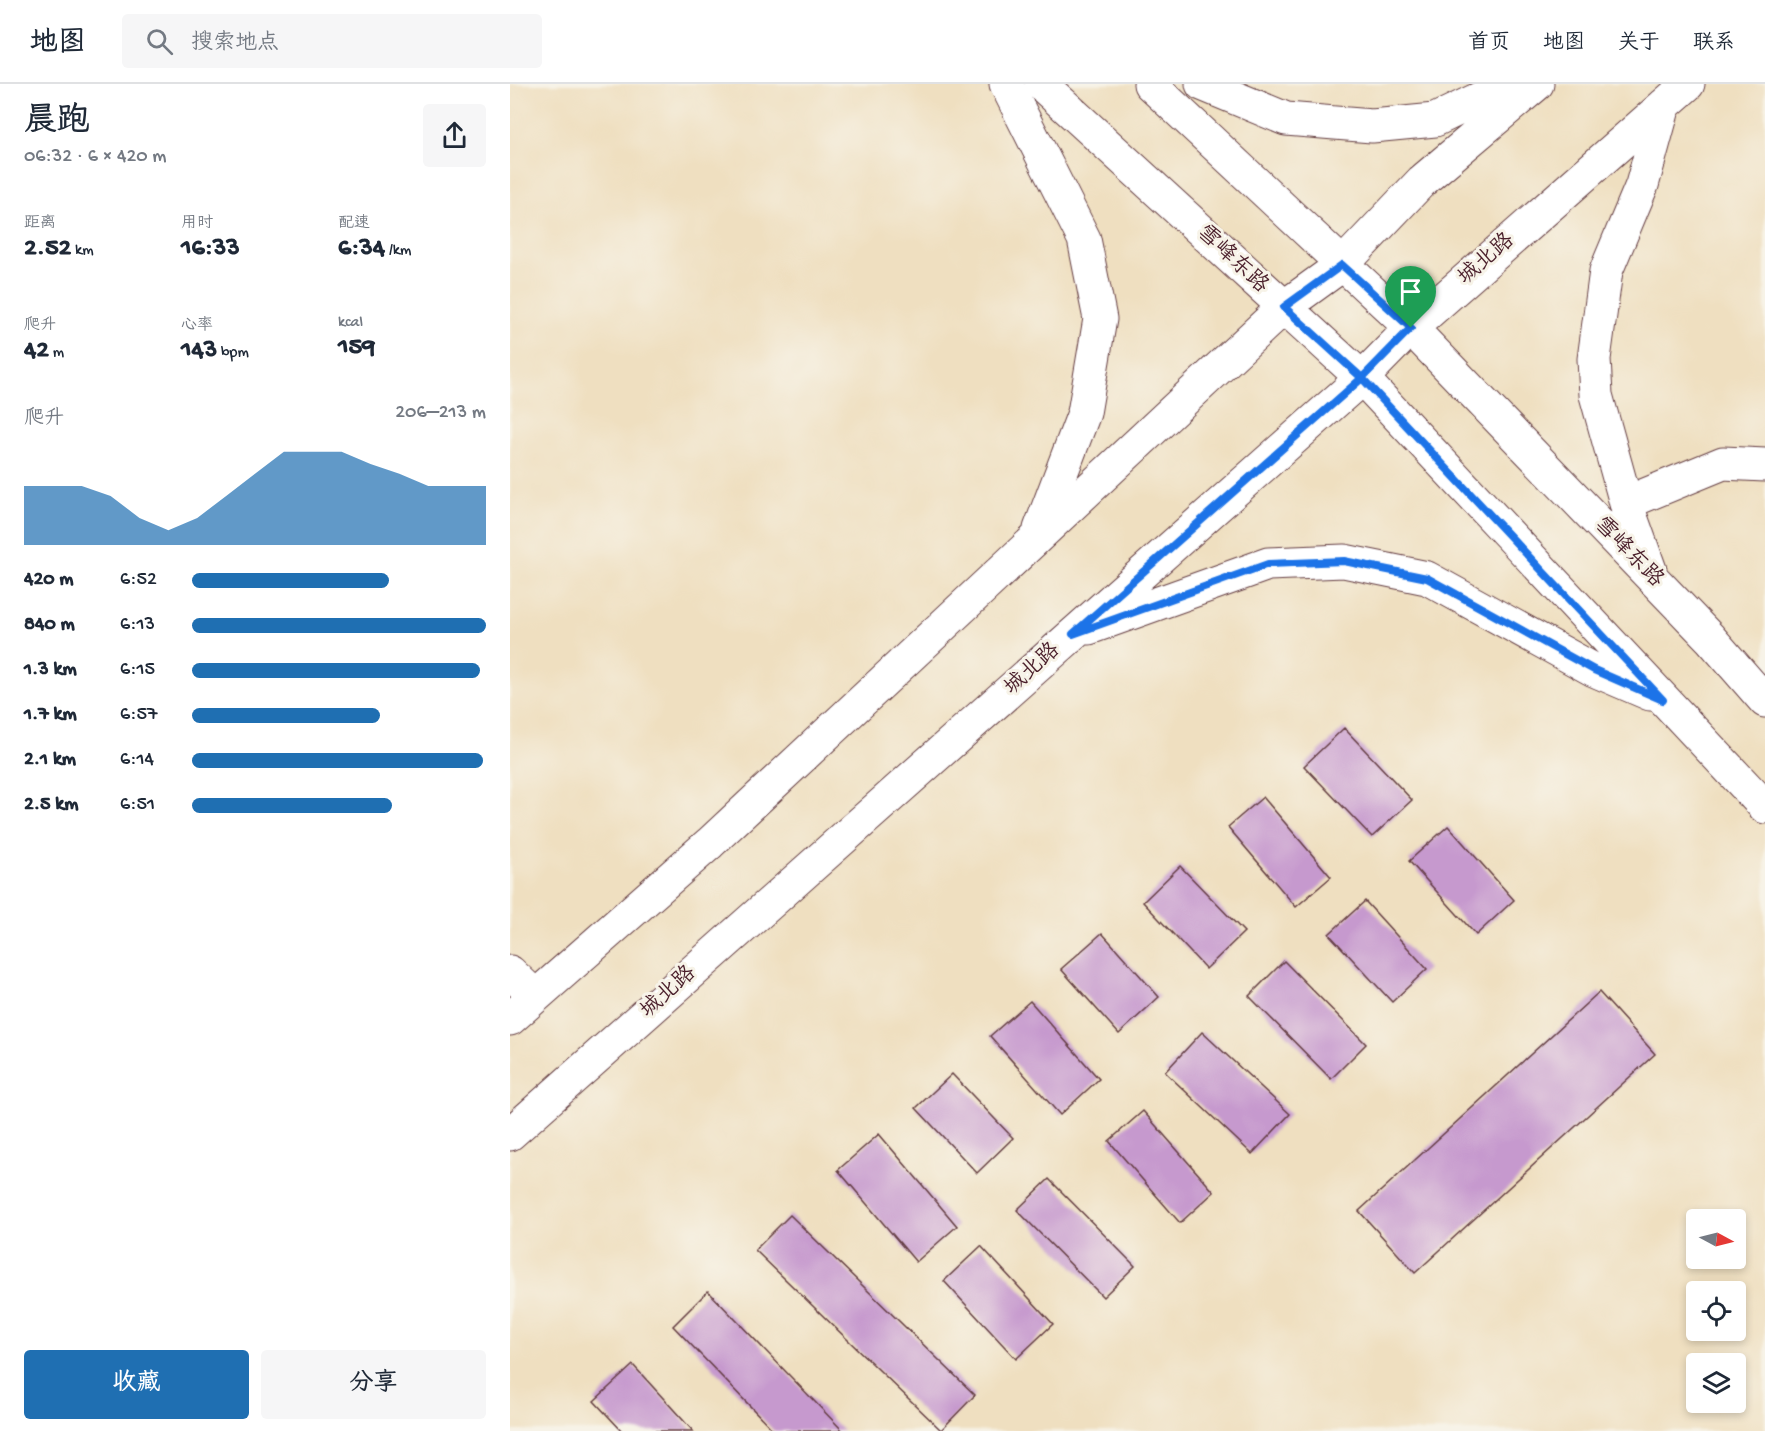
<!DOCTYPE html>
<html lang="zh">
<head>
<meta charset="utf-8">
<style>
	:root { --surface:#fff; --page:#f6f6f7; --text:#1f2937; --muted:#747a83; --line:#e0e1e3; --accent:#1f6fb2 }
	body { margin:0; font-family:"Gochi Hand","LXGW WenKai TC",sans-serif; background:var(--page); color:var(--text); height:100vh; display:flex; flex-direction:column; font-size:22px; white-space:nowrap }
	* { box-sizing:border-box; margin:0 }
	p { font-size:20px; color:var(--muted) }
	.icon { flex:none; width:33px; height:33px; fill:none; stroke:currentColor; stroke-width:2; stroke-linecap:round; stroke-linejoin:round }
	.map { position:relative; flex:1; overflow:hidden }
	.drawer { display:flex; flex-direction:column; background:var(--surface); width:510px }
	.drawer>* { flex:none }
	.needle { width:39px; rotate:97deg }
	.buttons { position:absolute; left:1176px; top:1125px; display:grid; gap:12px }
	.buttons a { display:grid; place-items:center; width:60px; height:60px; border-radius:6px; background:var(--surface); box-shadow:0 3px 9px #0003; font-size:30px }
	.pin { position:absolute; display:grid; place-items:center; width:51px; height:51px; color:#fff; margin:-62px -26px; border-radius:50% 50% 50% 0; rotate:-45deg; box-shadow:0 0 6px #0007 }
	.pin .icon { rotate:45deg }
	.round { display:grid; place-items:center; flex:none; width:63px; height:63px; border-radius:6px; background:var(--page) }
	.head { display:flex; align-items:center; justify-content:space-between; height:102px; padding:0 24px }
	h1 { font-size:33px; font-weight:700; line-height:45px }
	.figures { display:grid; grid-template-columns:repeat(3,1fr); gap:9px; height:102px; padding:6px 24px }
	.figures div { display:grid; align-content:center }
	.figures b { font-size:26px; font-weight:700 }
	.figures small { font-size:16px; font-weight:400 }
	.figures p { font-size:16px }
	.chart { height:168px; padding:12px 24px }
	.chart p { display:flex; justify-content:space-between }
	.chart svg { width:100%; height:108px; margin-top:6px; fill:var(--accent); opacity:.7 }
	.action { display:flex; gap:12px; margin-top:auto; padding:12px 24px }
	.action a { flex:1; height:69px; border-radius:6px; background:var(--accent); color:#fff; font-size:24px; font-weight:700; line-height:69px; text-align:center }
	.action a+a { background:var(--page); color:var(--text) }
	ul { padding:0 24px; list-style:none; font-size:20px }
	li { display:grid; grid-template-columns:96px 72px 1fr; align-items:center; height:45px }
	li i { height:15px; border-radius:8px; background:var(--accent) }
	header { display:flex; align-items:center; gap:36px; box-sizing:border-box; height:84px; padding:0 30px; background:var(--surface); border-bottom:2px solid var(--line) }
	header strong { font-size:28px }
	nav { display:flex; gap:33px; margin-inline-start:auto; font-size:21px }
	.search { width:420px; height:54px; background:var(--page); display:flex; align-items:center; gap:15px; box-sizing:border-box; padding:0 21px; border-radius:6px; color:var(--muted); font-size:22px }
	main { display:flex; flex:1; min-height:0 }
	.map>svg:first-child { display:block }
	.building { fill:#c699ce }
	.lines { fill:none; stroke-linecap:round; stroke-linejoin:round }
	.minor-casing { stroke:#633c41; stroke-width:35 }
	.major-casing { stroke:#633c41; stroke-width:35 }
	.minor { stroke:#fff; stroke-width:33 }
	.major { stroke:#fff; stroke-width:33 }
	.route-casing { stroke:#fff; stroke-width:12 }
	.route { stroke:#1a73e8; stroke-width:8 }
	.labels { text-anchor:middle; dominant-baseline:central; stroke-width:6; stroke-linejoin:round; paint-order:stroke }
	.street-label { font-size:22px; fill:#4a1f2b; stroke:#f7f3e8 }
</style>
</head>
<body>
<header>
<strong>地图</strong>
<div class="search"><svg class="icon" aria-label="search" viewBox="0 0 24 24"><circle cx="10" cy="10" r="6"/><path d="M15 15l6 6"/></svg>搜索地点</div>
<nav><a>首页</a><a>地图</a><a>关于</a><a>联系</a></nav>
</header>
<main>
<section class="drawer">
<div class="head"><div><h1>晨跑</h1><p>06:32 · 6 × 420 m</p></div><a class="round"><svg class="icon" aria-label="share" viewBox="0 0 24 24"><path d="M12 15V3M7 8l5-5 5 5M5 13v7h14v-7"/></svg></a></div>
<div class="figures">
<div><p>距离</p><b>2.52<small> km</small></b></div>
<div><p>用时</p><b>16:33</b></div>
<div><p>配速</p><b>6:34<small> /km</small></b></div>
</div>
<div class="figures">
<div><p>爬升</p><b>42<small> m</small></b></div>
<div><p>心率</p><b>143<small> bpm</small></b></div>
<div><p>kcal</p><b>159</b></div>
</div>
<div class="chart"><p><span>爬升</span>206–213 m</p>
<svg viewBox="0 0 160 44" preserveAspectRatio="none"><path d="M0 44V20L10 20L20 20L30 24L40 33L50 38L60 33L70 24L80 15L90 6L100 6L110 6L120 11L130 15L140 20L150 20L160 20V44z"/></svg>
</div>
<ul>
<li><b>420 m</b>6:52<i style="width:67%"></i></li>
<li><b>840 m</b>6:13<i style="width:100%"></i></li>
<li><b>1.3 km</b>6:15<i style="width:98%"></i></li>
<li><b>1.7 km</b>6:57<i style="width:64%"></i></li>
<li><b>2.1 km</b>6:14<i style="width:99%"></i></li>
<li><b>2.5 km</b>6:51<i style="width:68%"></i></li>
</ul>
<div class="action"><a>收藏</a><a>分享</a></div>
</section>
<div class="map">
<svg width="1255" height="1347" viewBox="0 0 1255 1347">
	<rect width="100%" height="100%" fill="#f7f3e8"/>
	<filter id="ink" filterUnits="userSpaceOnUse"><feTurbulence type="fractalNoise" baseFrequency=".0167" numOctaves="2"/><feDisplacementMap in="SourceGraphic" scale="12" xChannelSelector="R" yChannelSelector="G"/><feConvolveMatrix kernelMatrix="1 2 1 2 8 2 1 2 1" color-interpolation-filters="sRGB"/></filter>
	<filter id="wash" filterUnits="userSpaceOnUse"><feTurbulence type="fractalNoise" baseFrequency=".008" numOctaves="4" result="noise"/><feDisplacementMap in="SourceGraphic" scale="24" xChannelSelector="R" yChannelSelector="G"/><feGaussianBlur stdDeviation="1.35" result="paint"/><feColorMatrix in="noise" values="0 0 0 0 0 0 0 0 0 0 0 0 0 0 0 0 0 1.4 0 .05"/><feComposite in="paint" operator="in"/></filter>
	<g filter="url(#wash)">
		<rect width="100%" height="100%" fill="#efdfc0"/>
		<g id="blocks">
			<path class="building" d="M 834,644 L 902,716 L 862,753 L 794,682 Z
				M 753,713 L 821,793 L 786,823 L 718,743 Z
				M 938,742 L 1004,816 L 966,851 L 899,777 Z
				M 670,782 L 734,848 L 696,885 L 633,818 Z
				M 855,817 L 917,885 L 882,918 L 819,850 Z
				M 592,849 L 649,913 L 609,950 L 551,885 Z
				M 774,877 L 856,960 L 821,995 L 739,912 Z
				M 1089,908 L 1145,970 L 905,1189 L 849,1127 Z
				M 520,917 L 589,995 L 550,1031 L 480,952 Z
				M 692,948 L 780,1030 L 742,1070 L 655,988 Z
				M 442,990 L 503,1054 L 467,1089 L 406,1024 Z
				M 633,1027 L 704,1108 L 670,1139 L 599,1057 Z
				M 369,1050 L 447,1142 L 406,1178 L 328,1086 Z
				M 539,1095 L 625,1182 L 593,1213 L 507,1126 Z
				M 280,1131 L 465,1311 L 431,1346 L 245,1166 Z
				M 471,1162 L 543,1240 L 506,1275 L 434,1197 Z
				M 198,1207 L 333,1347 L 264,1347 L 163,1242 Z
				M 123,1281 L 183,1347 L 112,1347 L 84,1317 Z"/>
		</g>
	</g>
	<g filter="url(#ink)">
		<use href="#blocks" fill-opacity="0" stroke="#633c41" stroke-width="1.5"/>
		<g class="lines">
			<defs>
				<path id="minor" d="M 1116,419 L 1213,379 L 1255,381
					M 0,888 L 25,912"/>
				<path id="major" d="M 496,0 L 574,155 L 590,235 L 574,329 L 530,445
					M 531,0 L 852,294 L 1255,723
					M 640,0 L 901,244 L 1200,554 L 1255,617
					M 692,0 L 776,35 L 862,42 L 925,36 L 1000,0
					M 1140,486 L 1116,419 L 1086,311 L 1084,275 L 1096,187 L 1132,101 L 1154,21
					M 579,544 L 758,480 L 834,477 L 917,494 L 1084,586 L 1140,610
					M 0,935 L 200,759 L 774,223 L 832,181 L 912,97 L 1027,0
					M 0,1050 L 852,294 L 901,244 L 1178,0"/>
			</defs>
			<use href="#minor" class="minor-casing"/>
			<use href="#major" class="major-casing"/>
			<use href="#minor" class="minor"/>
			<use href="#major" class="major"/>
		</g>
	</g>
	<g class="lines" filter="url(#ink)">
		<defs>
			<path id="route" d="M 901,244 L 832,181 L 774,223 L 852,294 L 563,550 L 758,480 L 834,477 L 917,494 L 1084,586 L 1153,616 L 852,294 L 901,244"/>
		</defs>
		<use href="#route" class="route-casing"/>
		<use href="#route" class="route"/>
	</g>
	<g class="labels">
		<g class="street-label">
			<text transform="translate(722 176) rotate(43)">雪峰东路</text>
			<text transform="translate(977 176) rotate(-41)">城北路</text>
			<text transform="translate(1118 469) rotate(46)">雪峰东路</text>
			<text transform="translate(523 586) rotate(-42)">城北路</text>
			<text transform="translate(159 909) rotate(-42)">城北路</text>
		</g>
	</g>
</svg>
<div class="buttons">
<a><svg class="needle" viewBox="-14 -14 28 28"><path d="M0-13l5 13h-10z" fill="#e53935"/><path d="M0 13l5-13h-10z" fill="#747a83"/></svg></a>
<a><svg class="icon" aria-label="locate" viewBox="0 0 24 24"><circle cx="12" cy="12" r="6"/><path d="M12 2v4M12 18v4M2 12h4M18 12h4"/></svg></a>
<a><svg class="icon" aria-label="layers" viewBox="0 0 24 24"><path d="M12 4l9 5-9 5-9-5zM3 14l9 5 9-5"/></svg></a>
</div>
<div class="pin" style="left:901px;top:244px;background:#1e9e55"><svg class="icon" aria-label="arrive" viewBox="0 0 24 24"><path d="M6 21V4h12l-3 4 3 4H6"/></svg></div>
</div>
</main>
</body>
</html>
